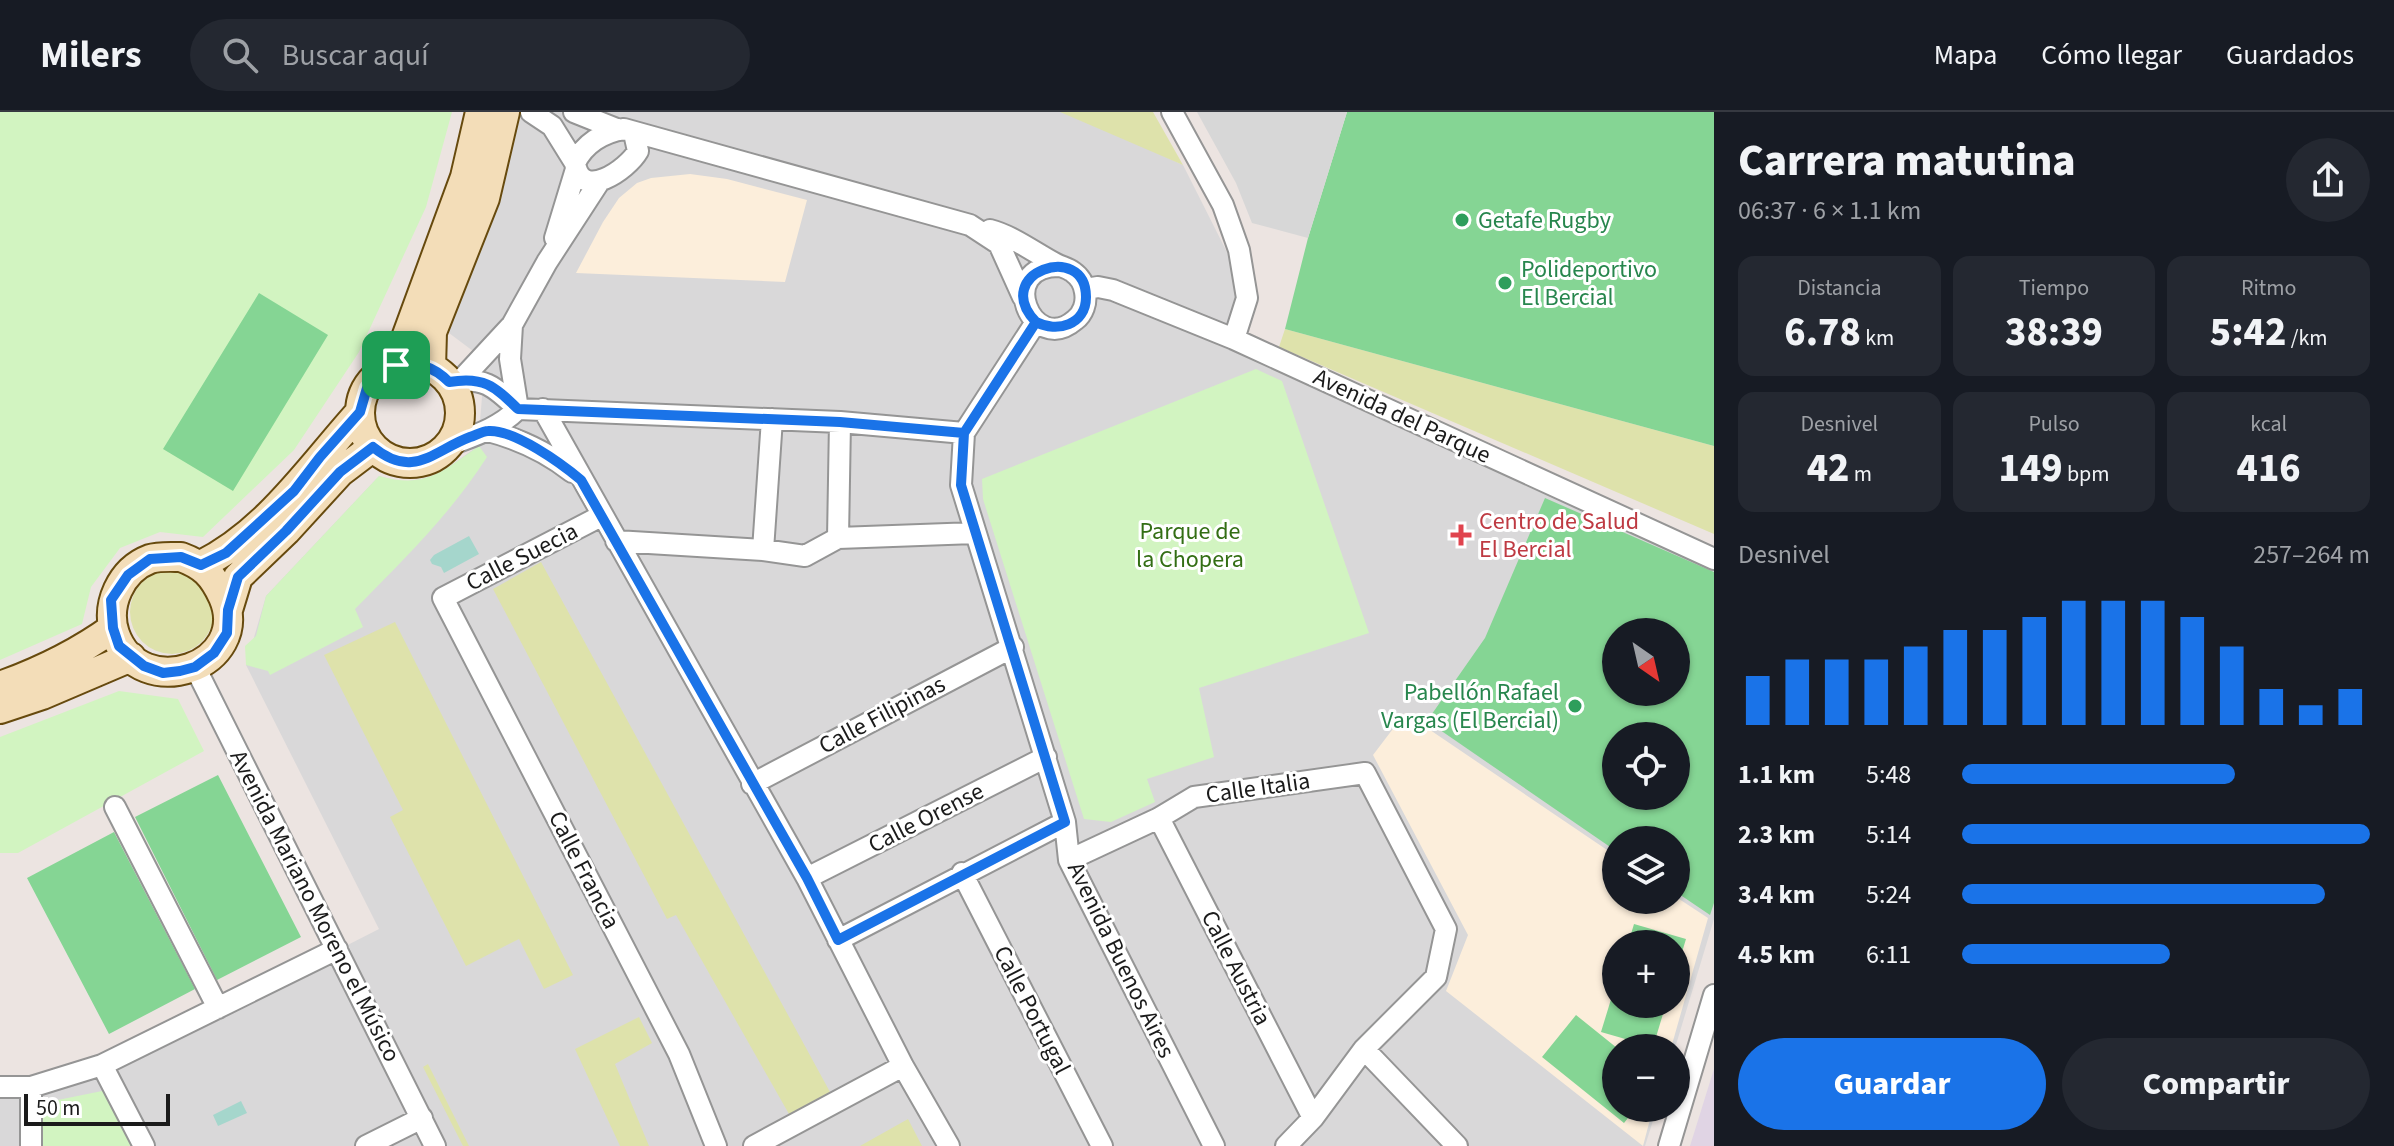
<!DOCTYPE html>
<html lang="es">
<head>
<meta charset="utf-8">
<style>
	:root { --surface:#171b24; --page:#242831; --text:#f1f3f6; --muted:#9ea1a6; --line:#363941; --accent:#1a73e8 }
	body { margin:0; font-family:"Source Sans 3",sans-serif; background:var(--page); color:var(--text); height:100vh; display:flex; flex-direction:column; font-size:30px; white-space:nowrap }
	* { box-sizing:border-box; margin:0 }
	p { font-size:26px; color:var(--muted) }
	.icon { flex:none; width:44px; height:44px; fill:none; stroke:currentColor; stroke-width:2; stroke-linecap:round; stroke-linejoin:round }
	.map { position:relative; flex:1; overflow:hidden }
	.details { display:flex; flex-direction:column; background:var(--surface); width:680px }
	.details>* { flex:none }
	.needle { width:52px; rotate:146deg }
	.buttons { position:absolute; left:1602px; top:506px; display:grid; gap:16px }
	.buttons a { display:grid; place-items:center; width:88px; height:88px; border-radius:50%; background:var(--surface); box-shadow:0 2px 6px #0004; font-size:40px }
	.scale { position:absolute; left:24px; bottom:20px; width:146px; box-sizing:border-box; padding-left:8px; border:4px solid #1b1b1b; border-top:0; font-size:22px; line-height:28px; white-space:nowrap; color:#1b1b1b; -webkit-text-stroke:6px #fff; paint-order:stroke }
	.pin { position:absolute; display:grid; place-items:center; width:68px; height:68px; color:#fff; margin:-34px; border-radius:16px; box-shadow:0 4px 12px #0006 }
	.round { display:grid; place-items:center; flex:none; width:84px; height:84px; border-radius:42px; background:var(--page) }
	.overview { display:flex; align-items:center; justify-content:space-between; height:136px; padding:0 24px }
	h1 { font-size:44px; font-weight:800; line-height:60px }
	.figures { display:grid; grid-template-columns:repeat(3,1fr); gap:12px; height:136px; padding:8px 24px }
	.figures div { display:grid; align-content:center; border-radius:16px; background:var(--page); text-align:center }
	.figures b { font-size:40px; font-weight:800 }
	.figures small { font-size:22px; font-weight:400 }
	.figures p { font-size:22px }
	.chart { height:224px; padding:16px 24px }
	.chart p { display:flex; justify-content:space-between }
	.chart svg { width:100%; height:144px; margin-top:8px; stroke:var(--accent); stroke-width:6 }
	.primary-button { display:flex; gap:16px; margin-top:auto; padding:16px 24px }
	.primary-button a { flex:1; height:92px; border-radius:48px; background:var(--accent); color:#fff; font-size:32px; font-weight:800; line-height:92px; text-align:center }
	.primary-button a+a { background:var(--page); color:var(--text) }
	ul { padding:0 24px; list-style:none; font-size:26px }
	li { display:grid; grid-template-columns:128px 96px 1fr; align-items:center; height:60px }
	li i { height:20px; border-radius:10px; background:var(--accent) }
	header { display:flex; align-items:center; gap:48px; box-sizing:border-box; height:112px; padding:0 40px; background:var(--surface); border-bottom:2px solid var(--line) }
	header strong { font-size:38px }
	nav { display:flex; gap:44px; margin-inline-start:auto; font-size:28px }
	.search { width:560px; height:72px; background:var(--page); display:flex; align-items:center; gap:20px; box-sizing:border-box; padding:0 28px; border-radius:44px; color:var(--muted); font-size:30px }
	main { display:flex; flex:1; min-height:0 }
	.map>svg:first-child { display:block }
	.residential { fill:#d9d8d9; fill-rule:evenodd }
	.industrial { fill:#e0d4e4 }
	.education { fill:#fceedb; fill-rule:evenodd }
	.grass { fill:#dee2ab }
	.park { fill:#d2f4c1 }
	.pitch { fill:#85d594; fill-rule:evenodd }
	.parking { fill:#d7d7d7 }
	.water { fill:#a5d6cc }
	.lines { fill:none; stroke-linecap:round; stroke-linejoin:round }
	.street-casing { stroke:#959595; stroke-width:24 }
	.secondary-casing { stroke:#674a0e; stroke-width:32 }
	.street { stroke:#fff; stroke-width:20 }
	.secondary { stroke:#f3ddb8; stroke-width:28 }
	.route-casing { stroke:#fff; stroke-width:16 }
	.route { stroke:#1a73e8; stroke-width:10 }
	.leisure-dot { fill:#2e9e5b; stroke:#fff; stroke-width:3 }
	.health-dot { fill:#e0444e; stroke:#fff; stroke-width:3 }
	.labels { text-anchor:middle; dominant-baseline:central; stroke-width:6; stroke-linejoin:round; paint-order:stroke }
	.leisure-label { font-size:24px; fill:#27864d; stroke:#fff; text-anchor:start }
	.street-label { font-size:24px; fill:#1b1b1b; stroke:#fff }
	.health-label { font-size:24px; fill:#be3a42; stroke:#fff; text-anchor:start }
	.park-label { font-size:24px; fill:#336e14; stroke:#fff }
</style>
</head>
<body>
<header>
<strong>Milers</strong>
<div class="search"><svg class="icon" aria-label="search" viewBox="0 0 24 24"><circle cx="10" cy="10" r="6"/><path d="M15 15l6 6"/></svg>Buscar aquí</div>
<nav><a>Mapa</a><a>Cómo llegar</a><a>Guardados</a></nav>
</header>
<main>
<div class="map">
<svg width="1714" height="1034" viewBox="0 0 1714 1034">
	<rect width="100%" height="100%" fill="#ece4e1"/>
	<path class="residential" d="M 522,0 L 1069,0 L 1183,53 L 1236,158 L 1243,204 L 1234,226 L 1714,453 L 1714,807 L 1675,936 L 1616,936 L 1616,996 L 1657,996 L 1645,1034 L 0,1034 L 0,968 L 97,961 L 379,817 L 246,553 L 266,484 L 379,364 L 403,370 L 436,364 L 478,334 L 485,248 L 445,218 ZM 1616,520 L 1676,520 L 1676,580 L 1616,580 ZM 1616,624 L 1676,624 L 1676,684 L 1616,684 ZM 1616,728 L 1676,728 L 1676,788 L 1616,788 ZM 1616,832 L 1676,832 L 1676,892 L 1616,892 Z"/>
	<path class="industrial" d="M 1714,957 L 1714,1034 L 1690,1034 Z"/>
	<path class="education" d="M 690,62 L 727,67 L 807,88 L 785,170 L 576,161 L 603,110 L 619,86 L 637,71 L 651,66 Z
		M 1405,601 L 1616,744 L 1616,788 L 1676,788 L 1676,785 L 1708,806 L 1671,936 L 1616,936 L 1616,996 L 1653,996 L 1643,1034 L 1446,879 L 1468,823 L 1373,643 ZM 1616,832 L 1676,832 L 1676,892 L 1616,892 Z"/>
	<path class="grass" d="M 1060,0 L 1153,0 L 1183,53 Z
		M 1285,217 L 1714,334 L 1714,422 L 1279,235 Z
		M 541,450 L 830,980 L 789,1002 L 676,803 L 667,807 L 493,477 Z
		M130 500a42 42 0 1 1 84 0a42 42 0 1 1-84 0Z
		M 395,510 L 573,863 L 544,877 L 519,827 L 466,854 L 390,705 L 403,698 L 324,543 Z
		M 639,905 L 652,931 L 615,952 L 649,1034 L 620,1034 L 575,937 Z
		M 428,952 L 469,1034 L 463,1034 L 423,955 Z
		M 908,1007 L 922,1034 L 860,1034 Z"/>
	<path class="park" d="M 0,0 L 452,0 L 426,95 L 359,240 L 294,338 L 203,425 L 160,420 L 120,436 L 91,475 L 82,512 L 0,548 Z
		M 1256,257 L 1282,269 L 1369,521 L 1199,576 L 1214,645 L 1147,667 L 1155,690 L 1111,710 L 1084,707 L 983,387 L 982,367 Z
		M 479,334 L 487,345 C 450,403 402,449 355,497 L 363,515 L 270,563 L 268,559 L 246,553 L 245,534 L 256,524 L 266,484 L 379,364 C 426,377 441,360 479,334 Z
		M 119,579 L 178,587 L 204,639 L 18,741 L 0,741 L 0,625 Z
		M 107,978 L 135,1034 L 40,1034 L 38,992 Z"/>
	<path class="pitch" d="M 1347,0 L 1714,0 L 1714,334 L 1285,217 L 1308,126 Z
		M 259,181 L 328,223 L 233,379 L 163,337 Z
		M 1545,386 L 1714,460 L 1714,791 L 1710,803 L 1676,780 L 1676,728 L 1616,728 L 1616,739 L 1427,609 L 1485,526 ZM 1616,520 L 1676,520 L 1676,580 L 1616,580 ZM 1616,624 L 1676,624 L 1676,684 L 1616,684 Z
		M 218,663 L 301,825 L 217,868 L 135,705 Z
		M 114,720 L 195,877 L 109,922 L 27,766 Z
		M 1634,812 L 1686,827 L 1676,860 L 1676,832 L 1628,832 Z
		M 1616,871 L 1616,892 L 1666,892 L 1653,935 L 1601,920 Z
		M 1576,903 L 1617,936 L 1616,996 L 1636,996 L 1624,1011 L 1542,945 Z"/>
	<path class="parking" d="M 1197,0 L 1347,0 L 1308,126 L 1252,111 L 1236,71 Z"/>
	<path class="water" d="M 469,424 L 479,442 L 444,461 L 441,455 L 432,452 L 430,448 L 434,443 Z
		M 241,989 L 247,1001 L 218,1014 L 213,1003 Z"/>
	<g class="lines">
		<defs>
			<path id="street" d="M 531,0 L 552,14 L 575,51
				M 574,0 L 619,18
				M 1172,0 L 1223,93 L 1239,138 L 1247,186 L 1234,227
				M 634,21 L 638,39 C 627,58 581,90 575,51 C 584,32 603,20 624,17 L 970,113 L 999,132 L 1023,185
				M 990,118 C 1013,124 1035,141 1056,152 C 1062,155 1068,156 1073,160 C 1080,165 1084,172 1085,180 C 1087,191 1083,202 1075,208 C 1032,245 994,153 1060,154
				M 555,126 L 576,57
				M 1085,177 L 1098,175 L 1113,178 L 1234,227 L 1714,447
				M 1036,210 L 964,321 L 961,373 L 1065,710 L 1069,748 L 1214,1034
				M 512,213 L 510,247 L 518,297
				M 461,268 L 512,213 L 547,150 L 599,70
				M 449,270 C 484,264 494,274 518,297 L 840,310 L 964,321
				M 543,297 L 807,766 L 903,954 L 949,1034
				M 488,319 C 519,327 547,340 572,360
				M 447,334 C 473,324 498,317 518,297
				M 601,404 L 443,486 L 679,942 L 716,1034
				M 838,426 L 840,310
				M 616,429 L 763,438 L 805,444 L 838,426 L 975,421
				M 763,438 L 772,307
				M 195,555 L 435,1034
				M 752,672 L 1013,535
				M 115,695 L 218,896
				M 1159,706 L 1313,1006
				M 1069,748 L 1159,706 L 1194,685 L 1365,661 L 1446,817 L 1436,865 L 1364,937 L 1313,1006 L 1286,1034
				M 962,761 L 1102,1034
				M 807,766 L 1046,645
				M 838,828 L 1065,710
				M 1364,937 L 1457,1034
				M 102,953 L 144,1034
				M 0,975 L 31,975 L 102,953 L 337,837
				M 31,975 L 31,1034
				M 366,1034 L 422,1006
				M 754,1034 L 903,954
				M 1669,1034 L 1714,883"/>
			<path id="secondary" d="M360 301a50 50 0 1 1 100 0a50 50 0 1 1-100 0Z
				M 396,253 L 465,65 L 480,0
				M 431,256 L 432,220 L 485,86 L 505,0
				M 181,445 C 203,453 213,463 223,485 C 253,554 140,593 115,522 C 105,493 121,458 150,447 C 159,444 172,445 181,445 Z
				M 201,453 C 268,420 311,354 360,300
				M 228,498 L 238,465 L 286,419 L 340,360 L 373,335
				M 0,574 C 42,559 77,542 113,516
				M 0,597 L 42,583 L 131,545"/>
		</defs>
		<use href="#street" class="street-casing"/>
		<use href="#secondary" class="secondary-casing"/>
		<use href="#street" class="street"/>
		<use href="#secondary" class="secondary"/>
	</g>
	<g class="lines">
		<defs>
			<path id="route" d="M 396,253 L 375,266 L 367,276 L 360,300 L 320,345 L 294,379 L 226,441 L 201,453 L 181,445 L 150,447 L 128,463 L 111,488 L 113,516 L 119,534 L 144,554 L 163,561 L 180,559 L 195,555 L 214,541 L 227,521 L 228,498 L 238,465 L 286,419 L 340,360 L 373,335 C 413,368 433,339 470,325 C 475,324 482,319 488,319 C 514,317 562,352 581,368 L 807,766 L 838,828 L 1065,710 L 961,373 L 964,321 L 1036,210 C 1057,221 1086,213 1086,185 C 1086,128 989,161 1036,210 L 964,321 L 840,310 L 518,297 C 494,274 484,264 449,270 C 433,254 418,250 396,253"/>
		</defs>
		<use href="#route" class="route-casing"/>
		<use href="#route" class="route"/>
	</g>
	<g class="leisure-dot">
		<circle cx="1462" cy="108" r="8"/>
		<circle cx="1505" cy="171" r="8"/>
		<circle cx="1575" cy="594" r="8"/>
	</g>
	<path class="health-dot" d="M1457 411h8v8h8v8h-8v8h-8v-8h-8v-8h8z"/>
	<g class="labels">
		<g class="leisure-label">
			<text x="1478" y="108">Getafe Rugby</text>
			<text x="1521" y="157">Polideportivo<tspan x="1521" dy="28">El Bercial</tspan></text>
			<text x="1559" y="580" text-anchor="end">Pabellón Rafael<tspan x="1559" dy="28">Vargas (El Bercial)</tspan></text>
		</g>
		<g class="street-label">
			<text transform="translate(1402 304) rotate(25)">Avenida del Parque</text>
			<text transform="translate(522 445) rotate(-27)">Calle Suecia</text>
			<text transform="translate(882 603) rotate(-28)">Calle Filipinas</text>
			<text transform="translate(1258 676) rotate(-8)">Calle Italia</text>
			<text transform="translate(926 706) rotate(-27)">Calle Orense</text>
			<text transform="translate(584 758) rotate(63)">Calle Francia</text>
			<text transform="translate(315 794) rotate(63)">Avenida Mariano Moreno el Músico</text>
			<text transform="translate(1121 848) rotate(64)">Avenida Buenos Aires</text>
			<text transform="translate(1236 856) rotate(63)">Calle Austria</text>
			<text transform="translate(1032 898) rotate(63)">Calle Portugal</text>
		</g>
		<g class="health-label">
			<text x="1479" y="409">Centro de Salud<tspan x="1479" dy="28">El Bercial</tspan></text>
		</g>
		<g class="park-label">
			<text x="1190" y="419">Parque de<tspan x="1190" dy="28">la Chopera</tspan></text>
		</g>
	</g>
</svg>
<div class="buttons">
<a><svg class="needle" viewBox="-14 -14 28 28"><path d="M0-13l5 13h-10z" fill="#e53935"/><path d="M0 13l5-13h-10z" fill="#9ea1a6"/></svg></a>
<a><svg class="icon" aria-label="locate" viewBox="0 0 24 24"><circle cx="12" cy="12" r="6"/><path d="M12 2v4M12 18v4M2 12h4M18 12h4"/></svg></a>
<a><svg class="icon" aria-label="layers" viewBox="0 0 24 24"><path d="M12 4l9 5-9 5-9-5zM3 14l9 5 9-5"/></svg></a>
<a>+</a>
<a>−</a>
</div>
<div class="scale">50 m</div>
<div class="pin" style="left:396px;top:253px;background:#1e9e55"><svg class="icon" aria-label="arrive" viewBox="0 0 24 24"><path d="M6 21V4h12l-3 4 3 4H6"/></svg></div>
</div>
<section class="details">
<div class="overview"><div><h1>Carrera matutina</h1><p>06:37 · 6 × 1.1 km</p></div><a class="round"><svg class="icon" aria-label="share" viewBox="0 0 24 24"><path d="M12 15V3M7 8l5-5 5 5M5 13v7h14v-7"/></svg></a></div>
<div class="figures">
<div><p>Distancia</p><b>6.78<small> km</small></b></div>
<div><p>Tiempo</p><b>38:39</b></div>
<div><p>Ritmo</p><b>5:42<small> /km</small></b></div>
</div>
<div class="figures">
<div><p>Desnivel</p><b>42<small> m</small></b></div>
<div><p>Pulso</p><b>149<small> bpm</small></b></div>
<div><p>kcal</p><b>416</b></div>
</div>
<div class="chart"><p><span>Desnivel</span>257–264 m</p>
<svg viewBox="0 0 160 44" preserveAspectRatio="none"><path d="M5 44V29M15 44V24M25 44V24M35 44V24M45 44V20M55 44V15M65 44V15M75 44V11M85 44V6M95 44V6M105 44V6M115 44V11M125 44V20M135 44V33M145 44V38M155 44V33"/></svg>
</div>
<ul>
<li><b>1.1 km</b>5:48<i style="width:67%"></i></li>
<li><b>2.3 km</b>5:14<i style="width:100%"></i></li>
<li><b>3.4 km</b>5:24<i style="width:89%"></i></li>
<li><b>4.5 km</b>6:11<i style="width:51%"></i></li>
</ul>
<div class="primary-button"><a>Guardar</a><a>Compartir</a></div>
</section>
</main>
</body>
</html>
